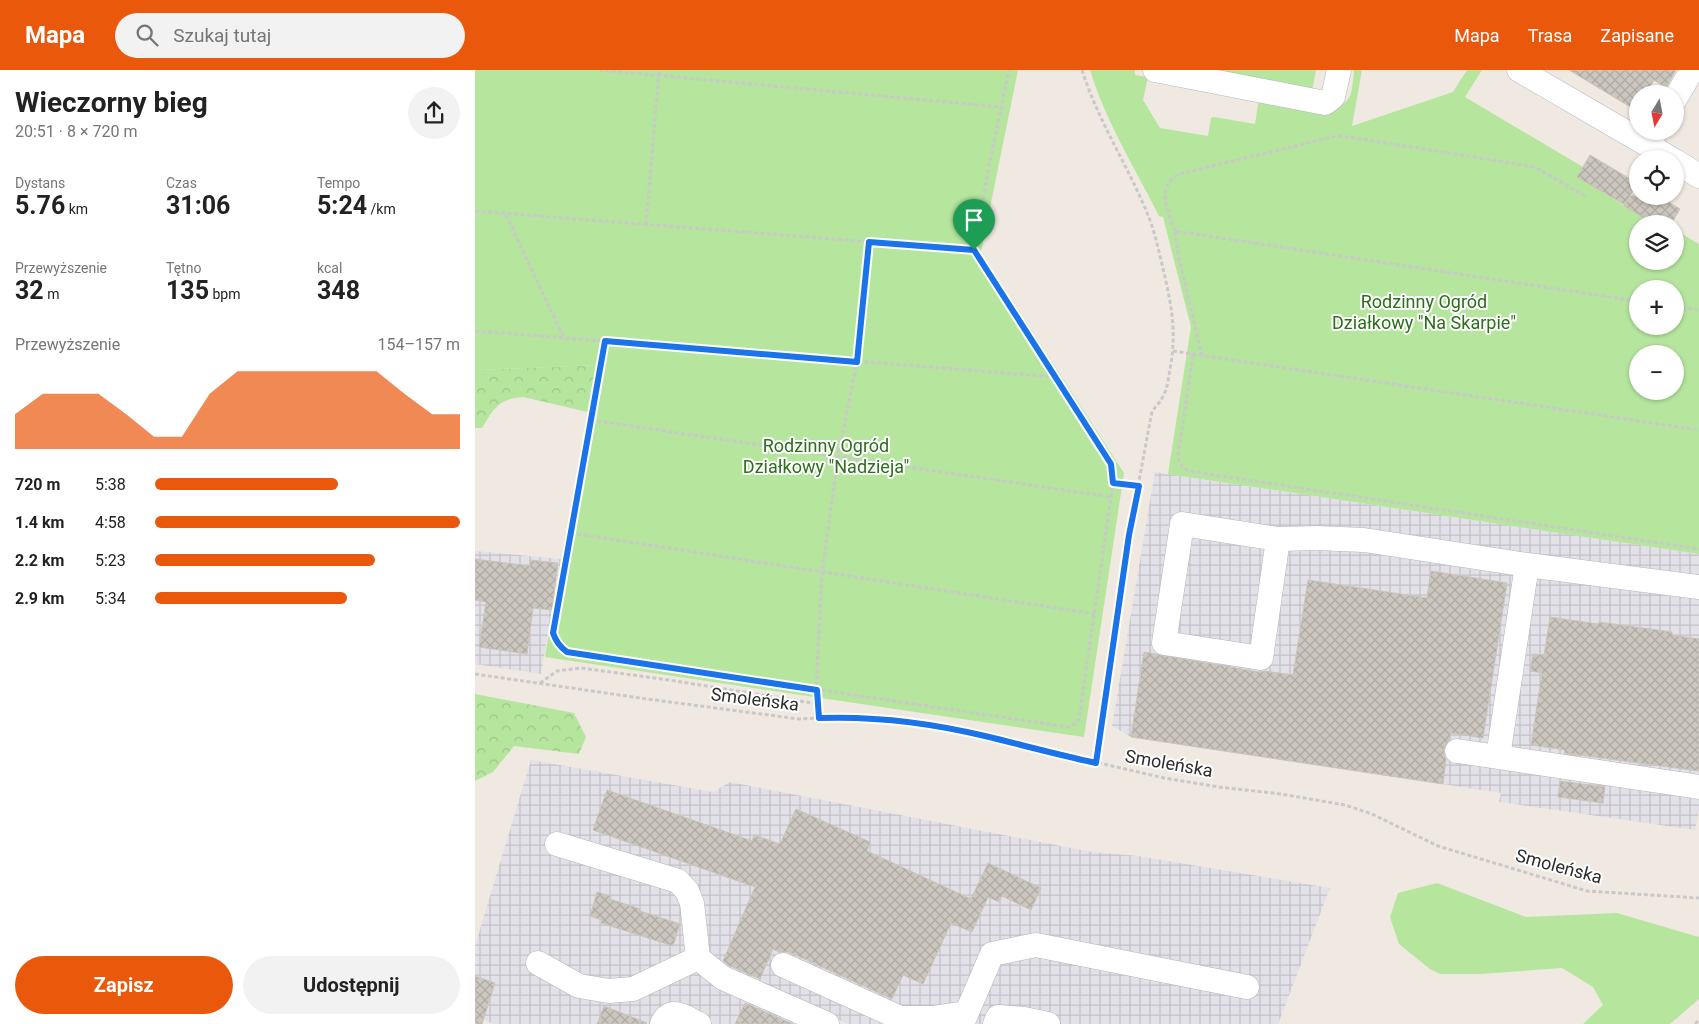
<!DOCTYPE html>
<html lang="pl">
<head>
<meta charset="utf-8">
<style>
	:root { --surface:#fff; --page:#f2f2f2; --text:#222; --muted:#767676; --accent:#ea580c }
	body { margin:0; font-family:Roboto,sans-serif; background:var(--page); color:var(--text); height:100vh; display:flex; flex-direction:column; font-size:19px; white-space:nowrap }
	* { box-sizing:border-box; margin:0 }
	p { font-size:16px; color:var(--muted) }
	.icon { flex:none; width:28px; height:28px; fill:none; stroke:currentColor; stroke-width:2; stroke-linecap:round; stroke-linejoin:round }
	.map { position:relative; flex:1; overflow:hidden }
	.panel { display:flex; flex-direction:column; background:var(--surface); width:475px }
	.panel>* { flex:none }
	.needle { width:32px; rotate:190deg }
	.tools { position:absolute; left:1154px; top:15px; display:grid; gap:10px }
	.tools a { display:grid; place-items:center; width:55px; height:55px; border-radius:50%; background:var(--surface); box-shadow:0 1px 4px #0004; font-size:25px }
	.pin { position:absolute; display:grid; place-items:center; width:42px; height:42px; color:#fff; margin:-51px -21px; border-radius:50% 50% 50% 0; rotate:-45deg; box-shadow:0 0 5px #0007 }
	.pin .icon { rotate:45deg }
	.round { display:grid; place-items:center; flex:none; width:52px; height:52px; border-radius:26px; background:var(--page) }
	.overview { display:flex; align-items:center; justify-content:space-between; height:85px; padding:0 15px }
	h1 { font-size:28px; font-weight:700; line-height:38px }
	.stats { display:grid; grid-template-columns:repeat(3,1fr); gap:8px; height:85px; padding:5px 15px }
	.stats div { display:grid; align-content:center }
	.stats b { font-size:25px; font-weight:700 }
	.stats small { font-size:14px; font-weight:400 }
	.stats p { font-size:14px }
	.chart { height:140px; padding:10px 15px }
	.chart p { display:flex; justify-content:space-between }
	.chart svg { width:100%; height:90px; margin-top:5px; fill:var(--accent); opacity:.7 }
	.cta { display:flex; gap:10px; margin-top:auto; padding:10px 15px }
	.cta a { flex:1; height:58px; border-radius:30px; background:var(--accent); color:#fff; font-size:20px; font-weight:700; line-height:58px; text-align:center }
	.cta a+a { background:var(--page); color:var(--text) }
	ul { padding:0 15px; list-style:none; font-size:16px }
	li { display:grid; grid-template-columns:80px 60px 1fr; align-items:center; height:38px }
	li i { height:12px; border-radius:6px; background:var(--accent) }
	header { display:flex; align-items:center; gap:30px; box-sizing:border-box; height:70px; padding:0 25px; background:var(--accent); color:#fff }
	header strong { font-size:24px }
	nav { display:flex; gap:28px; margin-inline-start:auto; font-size:18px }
	.search { width:350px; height:45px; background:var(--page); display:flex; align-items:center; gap:12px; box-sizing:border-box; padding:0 18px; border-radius:28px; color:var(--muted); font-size:19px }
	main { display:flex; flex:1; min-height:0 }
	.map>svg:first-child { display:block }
	.industrial { fill:url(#industrial-grid) }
	.grass { fill:#b6e59e; fill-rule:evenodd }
	.forest { fill:url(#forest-crowns) }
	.building { fill:url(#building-cross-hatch); stroke:#cbc5ba }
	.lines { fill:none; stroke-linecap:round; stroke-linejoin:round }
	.minor-casing { stroke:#b4b7c1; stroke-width:25 }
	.path { stroke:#c9c9c9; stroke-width:3; stroke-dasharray:4 2.5; stroke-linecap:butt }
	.minor { stroke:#fff; stroke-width:24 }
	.route-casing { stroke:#fff; stroke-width:10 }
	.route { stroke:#1a73e8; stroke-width:6 }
	.labels { text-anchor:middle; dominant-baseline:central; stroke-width:4; stroke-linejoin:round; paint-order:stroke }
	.park-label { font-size:18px; fill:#2c6e1b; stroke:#fff }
	.street-label { font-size:18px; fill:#2e2e2e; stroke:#fff }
</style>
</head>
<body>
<header>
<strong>Mapa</strong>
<div class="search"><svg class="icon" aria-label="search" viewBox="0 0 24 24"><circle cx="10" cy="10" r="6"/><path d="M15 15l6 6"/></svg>Szukaj tutaj</div>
<nav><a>Mapa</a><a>Trasa</a><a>Zapisane</a></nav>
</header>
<main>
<section class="panel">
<div class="overview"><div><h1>Wieczorny bieg</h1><p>20:51 · 8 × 720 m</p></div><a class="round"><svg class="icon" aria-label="share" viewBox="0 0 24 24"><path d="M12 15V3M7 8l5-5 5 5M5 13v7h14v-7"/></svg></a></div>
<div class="stats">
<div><p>Dystans</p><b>5.76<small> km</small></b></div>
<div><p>Czas</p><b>31:06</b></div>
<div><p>Tempo</p><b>5:24<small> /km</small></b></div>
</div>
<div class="stats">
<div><p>Przewyższenie</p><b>32<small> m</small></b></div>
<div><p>Tętno</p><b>135<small> bpm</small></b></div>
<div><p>kcal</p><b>348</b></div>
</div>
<div class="chart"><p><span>Przewyższenie</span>154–157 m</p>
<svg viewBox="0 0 160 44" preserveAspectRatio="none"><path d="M0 44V27L10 17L20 17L30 17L40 27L50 38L60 38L70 17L80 6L90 6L100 6L110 6L120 6L130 6L140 17L150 27L160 27V44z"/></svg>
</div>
<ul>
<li><b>720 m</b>5:38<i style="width:60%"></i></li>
<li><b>1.4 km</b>4:58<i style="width:100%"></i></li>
<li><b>2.2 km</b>5:23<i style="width:72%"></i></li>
<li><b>2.9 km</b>5:34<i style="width:63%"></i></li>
</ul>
<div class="cta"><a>Zapisz</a><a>Udostępnij</a></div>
</section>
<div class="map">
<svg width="1224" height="954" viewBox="0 0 1224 954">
	<defs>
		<pattern id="industrial-grid" width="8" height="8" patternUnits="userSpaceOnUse" patternTransform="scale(1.25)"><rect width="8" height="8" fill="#e3e1e8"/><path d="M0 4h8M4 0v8" fill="none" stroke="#c3c1c7"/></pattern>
		<pattern id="forest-crowns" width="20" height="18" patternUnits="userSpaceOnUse" patternTransform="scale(1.25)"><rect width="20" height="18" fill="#b6e59e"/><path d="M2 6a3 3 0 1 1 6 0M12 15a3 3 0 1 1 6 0" fill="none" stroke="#9dc588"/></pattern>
		<pattern id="building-cross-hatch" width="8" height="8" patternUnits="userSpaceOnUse" patternTransform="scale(1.25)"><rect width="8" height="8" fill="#cbc7bf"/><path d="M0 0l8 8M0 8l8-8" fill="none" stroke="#afaba4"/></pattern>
	</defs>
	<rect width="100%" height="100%" fill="#efe9e1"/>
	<path class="industrial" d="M 680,402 L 1224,484 L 1224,741 L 1220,760 L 1024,732 L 1026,723 L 656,667 L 637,656 Z
		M 0,481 L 86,489 L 66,604 L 0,594 Z
		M 56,690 L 238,722 L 255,712 L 617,782 L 663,786 L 855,818 L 803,954 L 373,954 L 283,914 L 335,954 L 18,954 L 0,946 L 0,876 Z"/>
	<path class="grass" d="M 0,0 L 543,0 L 506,182 L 649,403 L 609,667 L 70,587 L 86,489 L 122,295 L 0,300 Z
		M 615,0 L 660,0 L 660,5 L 673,7 L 668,30 L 685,58 L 733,66 L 736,48 L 739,47 L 780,54 L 784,28 L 858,39 C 879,31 876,22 879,3 L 878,0 L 887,0 L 877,56 L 978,22 L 992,0 L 1007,0 L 990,27 L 1108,97 L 1103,107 L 1179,154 L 1162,154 L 1162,191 L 1200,191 L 1200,160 L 1224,174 L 1224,484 L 693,404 L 716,257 L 688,147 L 684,146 C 660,98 631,52 615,0 ZM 1162,219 L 1200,219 L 1200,256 L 1162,256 ZM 1162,284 L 1200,284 L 1200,321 L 1162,321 Z
		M 740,0 L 841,0 L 836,26 Z
		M 962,813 L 1051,847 L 1142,843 L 1224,867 L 1224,929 L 1195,954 L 1108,954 L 1128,935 L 1118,917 L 1087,898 L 1005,904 L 965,904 L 955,899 L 924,874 L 915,847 L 923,823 Z"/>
	<path class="forest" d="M 122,295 L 113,342 L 48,327 C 23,329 19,338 7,358 L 0,358 L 0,300 Z
		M 0,624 L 99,643 L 111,667 L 104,684 L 39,676 L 18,702 L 0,711 Z"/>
	<path class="building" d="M 1094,0 L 1201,0 L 1191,18 L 1179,10 L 1171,24 L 1162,24 L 1162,41 Z
		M 1115,85 L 1162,113 L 1150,135 L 1102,107 Z
		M 1155,126 L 1195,126 L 1192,131 L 1205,139 L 1196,154 L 1179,154 L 1149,136 Z
		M 0,489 L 55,496 L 55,490 L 83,493 L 77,540 L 58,538 L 52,584 L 4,577 L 11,532 L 0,530 Z
		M 956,501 L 1032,513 L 1008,668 L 976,663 L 974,670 L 969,679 L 969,686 L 971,689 L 968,714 L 656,667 L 669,582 L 784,602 L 790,601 L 818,605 L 833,510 L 952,528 Z
		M 1075,547 L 1123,554 L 1124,552 L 1197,562 L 1197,565 L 1224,569 L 1224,701 L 1089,683 L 1090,680 L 1056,675 L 1067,603 L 1055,601 L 1058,584 L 1069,585 Z
		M 1085,711 L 1130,717 L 1128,733 L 1083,727 Z
		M 132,720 L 277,771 L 279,765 L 305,774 L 321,739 L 395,772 L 392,781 L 496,829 L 513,793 L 566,818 L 556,840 L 527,826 L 524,832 L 513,827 L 497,862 L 476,853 L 448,914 L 428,905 L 417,929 L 314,882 L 304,882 L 298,879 L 285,909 L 255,896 L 248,891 L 280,817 L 118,760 Z
		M 122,822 L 136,826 L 135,829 L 165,839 L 165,841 L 205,854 L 198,876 L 126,853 L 127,850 L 115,846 Z
		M 0,906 L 20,913 L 7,954 L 0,954 Z
		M 270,933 L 318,954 L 260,954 Z
		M 129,936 L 172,953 L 171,954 L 122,954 Z"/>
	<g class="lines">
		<defs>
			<path id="minor" d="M 680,0 L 850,33 L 858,27 L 864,0
				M 1044,0 L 1173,75
				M 1200,29 L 1217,0
				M 1181,61 L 1173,75 L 1196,89
				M 1200,91 L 1224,106
				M 803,469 L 786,588 L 689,573 L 707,454 L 803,469 L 842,468 L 889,470 L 1052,495 L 1224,517
				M 1052,495 L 1023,687 L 1224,717
				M 982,681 L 1023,687
				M 82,774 L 203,811 L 212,821 L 217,833 L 223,888 L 248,908 L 352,954
				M 63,893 L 104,916 L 134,921 L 158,919 L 223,888
				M 308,895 L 425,948 L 457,948 L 491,943
				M 187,954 C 196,935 211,948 224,954
				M 487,954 L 517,884 L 561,875 L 772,917
				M 520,954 L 523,947 L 549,949 L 573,954"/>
		</defs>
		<use href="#minor" class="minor-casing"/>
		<path class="path" d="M 124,0 L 527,37
			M 607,0 C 623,51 653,96 673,145 C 681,165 685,187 690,207 C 697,238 701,262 696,293 C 692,316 693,324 677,341 L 654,465 L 621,693
			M 0,141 L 499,180 L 514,96 L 534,0
			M 31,145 L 89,268
			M 171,155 L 184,0
			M 700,161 C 693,140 680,118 704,104 L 862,66 L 868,66 L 1060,97 L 1112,127
			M 1200,236 L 1224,240
			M 0,261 L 130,271 L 78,563 L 86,578 L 92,582 L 593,657 L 601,653 L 604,649 L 638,413 L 636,394 L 499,180
			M 130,271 L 580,307
			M 698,281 L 1224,360
			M 718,285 L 703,385 C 704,393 706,397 714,401 L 1224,479
			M 727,286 L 703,184 L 700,161 L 1162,231
			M 116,350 L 636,427
			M 638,413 L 664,416
			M 96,463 L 620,544
			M 0,604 L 172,629 L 324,649 L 365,647 L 404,649 L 457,656 L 508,666 L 689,708 L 744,717 L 806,724 L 870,735 L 897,744 L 963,776 L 1112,821 L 1224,828
			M 65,613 L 82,601 L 106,598 L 194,610 L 343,634
			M 344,648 L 341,620 L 347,502 L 363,387 L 382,291 L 394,173
			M 1220,954 L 1224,950"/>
		<use href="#minor" class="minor"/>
	</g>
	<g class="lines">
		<defs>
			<path id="route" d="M 394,172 L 499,180 L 636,394 L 638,413 L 664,416 L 654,465 L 621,693 C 584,685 547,675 510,666 C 456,653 399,646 344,648 L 342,620 L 92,582 C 85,577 81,572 78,563 L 130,271 L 382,292 Z"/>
		</defs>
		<use href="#route" class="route-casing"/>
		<use href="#route" class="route"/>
	</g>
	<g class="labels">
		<g class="park-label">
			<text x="949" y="231">Rodzinny Ogród<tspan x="949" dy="21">Działkowy "Na Skarpie"</tspan></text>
			<text x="351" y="375">Rodzinny Ogród<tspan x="351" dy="21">Działkowy "Nadzieja"</tspan></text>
		</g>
		<g class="street-label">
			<text transform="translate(280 629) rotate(7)">Smoleńska</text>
			<text transform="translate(694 693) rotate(10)">Smoleńska</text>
			<text transform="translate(1084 796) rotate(15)">Smoleńska</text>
		</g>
	</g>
</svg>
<div class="tools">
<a><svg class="needle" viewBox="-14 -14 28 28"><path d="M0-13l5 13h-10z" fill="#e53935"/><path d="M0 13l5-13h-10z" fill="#767676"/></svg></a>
<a><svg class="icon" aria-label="locate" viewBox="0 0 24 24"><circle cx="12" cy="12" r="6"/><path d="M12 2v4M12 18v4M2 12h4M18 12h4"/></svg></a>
<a><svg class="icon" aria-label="layers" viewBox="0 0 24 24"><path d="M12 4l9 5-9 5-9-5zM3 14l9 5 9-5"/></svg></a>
<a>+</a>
<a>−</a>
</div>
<div class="pin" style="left:499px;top:180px;background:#1e9e55"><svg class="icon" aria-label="arrive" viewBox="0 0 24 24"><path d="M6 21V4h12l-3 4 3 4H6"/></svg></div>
</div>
</main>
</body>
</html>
